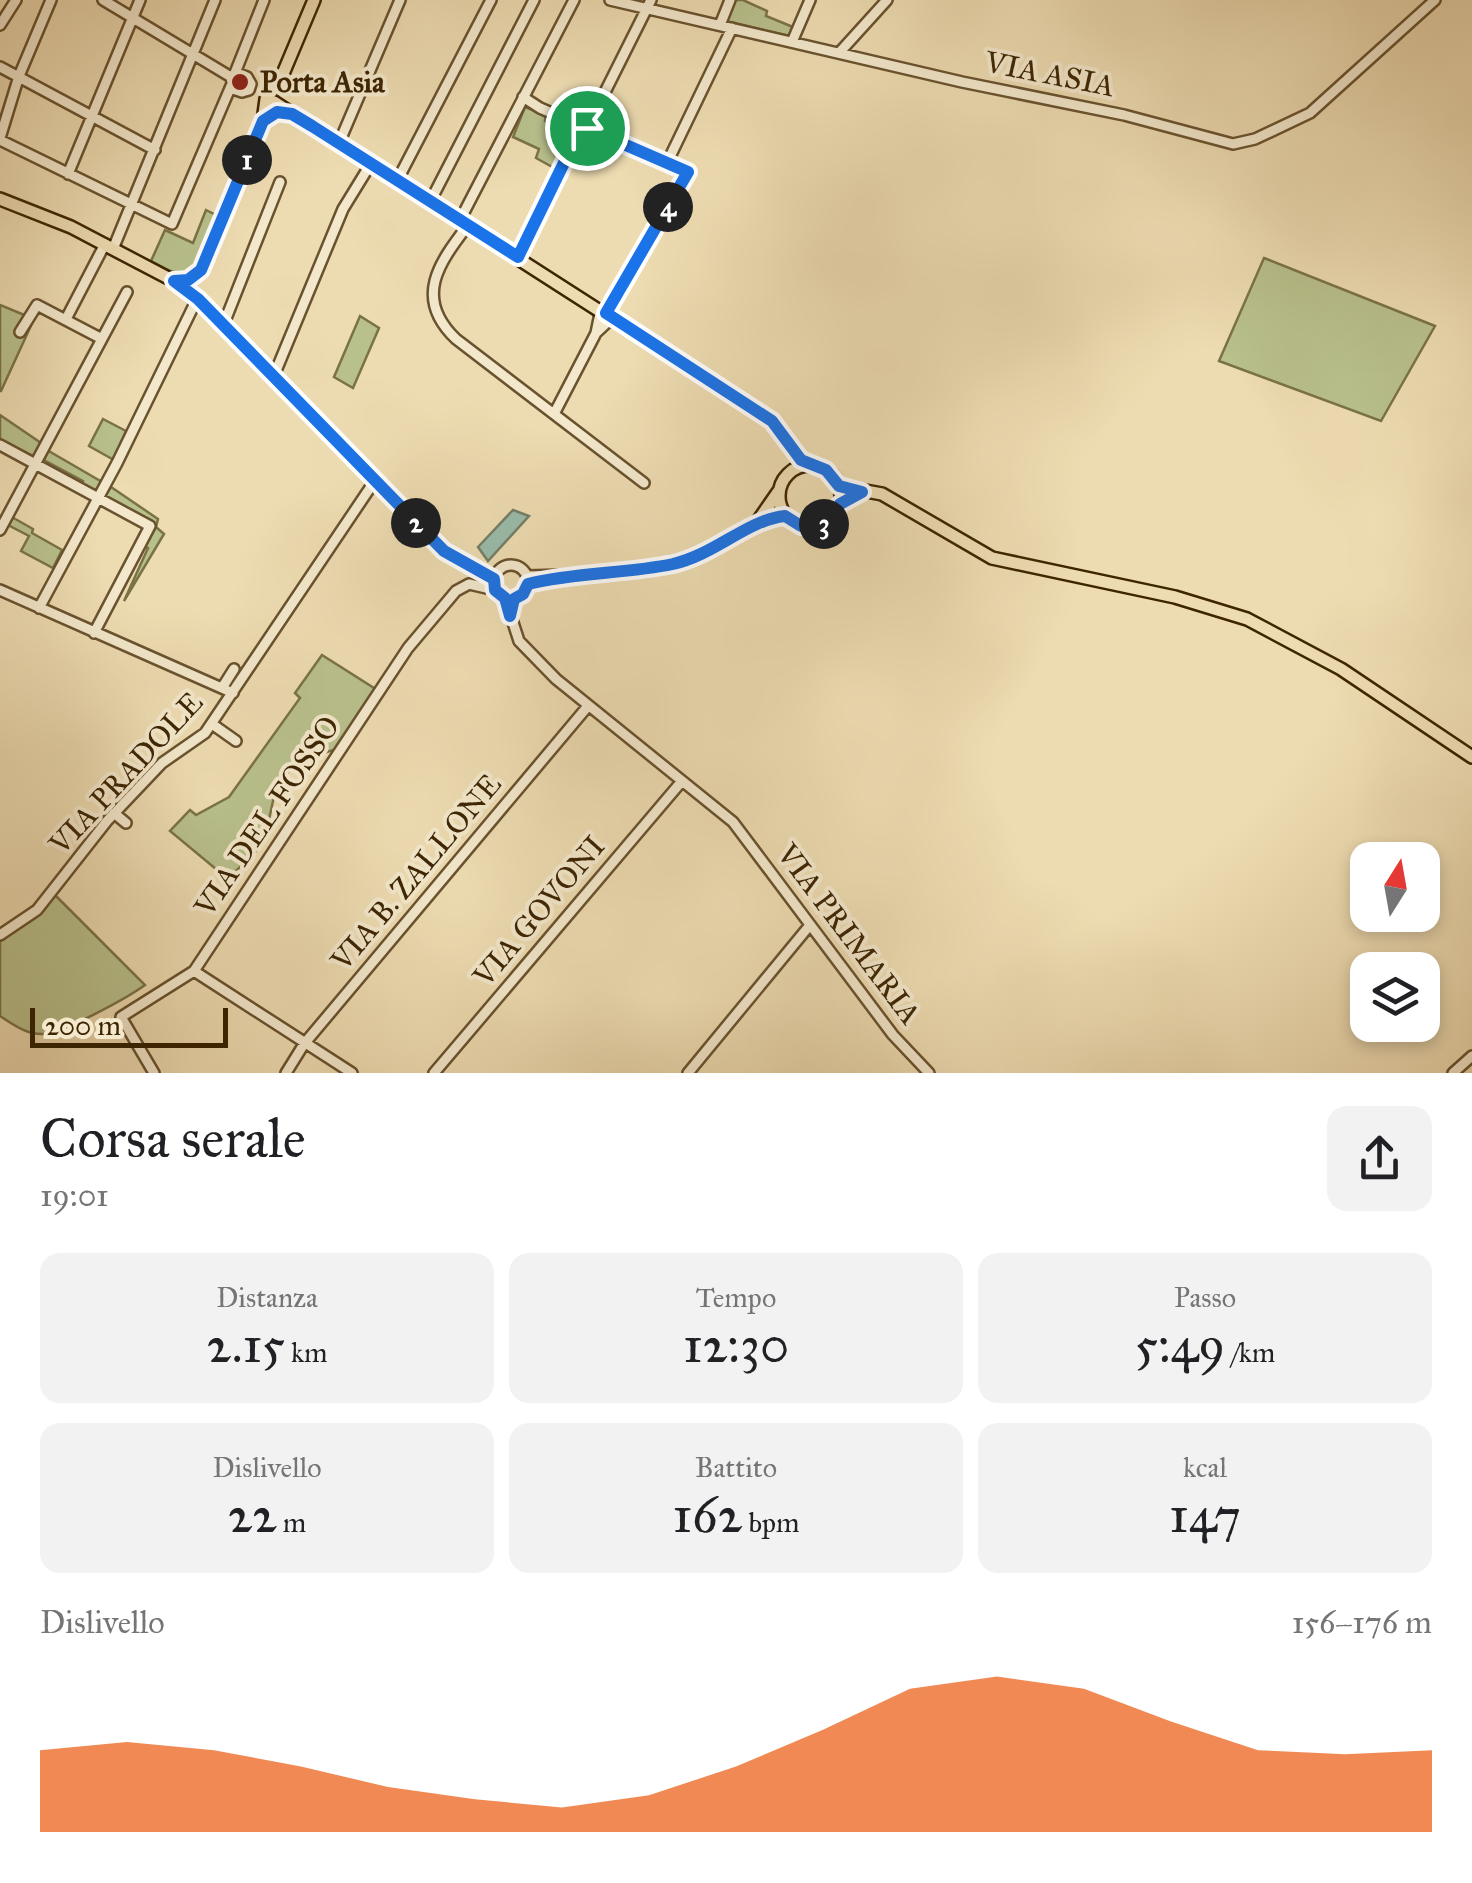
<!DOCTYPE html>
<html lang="it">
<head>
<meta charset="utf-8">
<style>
	:root { --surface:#fff; --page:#f2f2f2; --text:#202124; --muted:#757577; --accent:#ea580c }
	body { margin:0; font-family:"IM FELL Great Primer",serif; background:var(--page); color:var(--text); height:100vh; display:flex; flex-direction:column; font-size:38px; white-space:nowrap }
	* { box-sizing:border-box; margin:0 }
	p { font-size:32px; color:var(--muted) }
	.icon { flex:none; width:55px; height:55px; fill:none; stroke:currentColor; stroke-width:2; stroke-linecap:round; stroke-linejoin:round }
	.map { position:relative; height:1073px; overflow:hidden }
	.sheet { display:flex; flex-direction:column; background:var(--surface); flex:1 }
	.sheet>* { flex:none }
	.needle { width:65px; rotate:11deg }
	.fabs { position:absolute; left:1350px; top:842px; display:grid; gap:20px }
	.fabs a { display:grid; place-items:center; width:90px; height:90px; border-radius:20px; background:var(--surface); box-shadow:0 5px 15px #0003; font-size:50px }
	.scale { position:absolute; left:30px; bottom:25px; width:198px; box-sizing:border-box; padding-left:10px; border:5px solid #3d2502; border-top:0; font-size:28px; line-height:35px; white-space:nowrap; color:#3d2502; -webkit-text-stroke:8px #f3e8cc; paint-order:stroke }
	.pin { position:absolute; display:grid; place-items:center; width:85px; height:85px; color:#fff; margin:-42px; border:5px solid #fff; border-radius:50%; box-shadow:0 2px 10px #0007 }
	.km { position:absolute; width:50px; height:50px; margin:-25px; border-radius:50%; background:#222; color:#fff; font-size:28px; line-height:50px; text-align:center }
	.round { display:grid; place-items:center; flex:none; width:105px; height:105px; border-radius:20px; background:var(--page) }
	.headline { display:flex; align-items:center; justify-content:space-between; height:170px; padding:0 40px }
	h1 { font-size:55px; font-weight:600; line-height:75px }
	.figures { display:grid; grid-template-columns:repeat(3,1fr); gap:15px; height:170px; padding:10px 40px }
	.figures div { display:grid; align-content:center; border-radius:20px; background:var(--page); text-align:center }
	.figures b { font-size:50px; font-weight:600 }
	.figures small { font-size:28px; font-weight:400 }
	.figures p { font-size:28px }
	.chart { height:280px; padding:20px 40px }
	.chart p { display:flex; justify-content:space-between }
	.chart svg { width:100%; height:180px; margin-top:10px; fill:var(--accent); opacity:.7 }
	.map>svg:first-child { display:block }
	.green { fill:#b8c08c; stroke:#7a7247; stroke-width:2.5 }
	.water { fill:#9ba; stroke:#747f67; stroke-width:2.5 }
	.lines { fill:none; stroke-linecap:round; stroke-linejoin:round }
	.minor-casing { stroke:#69522e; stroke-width:14 }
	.major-casing { stroke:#3d2502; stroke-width:16 }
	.minor { stroke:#f3e8cc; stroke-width:9 }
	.major { stroke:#eddbb1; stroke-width:11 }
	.route-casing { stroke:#fff; stroke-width:20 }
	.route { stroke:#1a73e8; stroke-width:12 }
	.poi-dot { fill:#8f2418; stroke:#f3e8cc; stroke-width:4 }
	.labels { text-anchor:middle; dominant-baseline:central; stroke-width:8; stroke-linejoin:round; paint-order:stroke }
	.street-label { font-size:30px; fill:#3d2502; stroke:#f3e8cc }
	.poi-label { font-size:30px; font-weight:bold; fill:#3d2502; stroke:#f3e8cc; text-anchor:start }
</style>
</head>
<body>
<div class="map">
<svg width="1472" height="1073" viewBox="0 0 1472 1073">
	<rect width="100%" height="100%" fill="#eddbb1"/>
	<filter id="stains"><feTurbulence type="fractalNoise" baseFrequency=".002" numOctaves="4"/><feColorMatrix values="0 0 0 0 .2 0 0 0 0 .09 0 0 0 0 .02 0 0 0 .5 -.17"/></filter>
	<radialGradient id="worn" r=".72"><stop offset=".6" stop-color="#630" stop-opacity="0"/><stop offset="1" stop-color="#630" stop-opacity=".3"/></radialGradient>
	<path class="green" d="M 734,0 L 743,0 L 767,11 L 766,16 L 793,27 L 789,36 L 726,21 Z
		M 525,107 L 546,115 L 545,121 L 574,134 L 556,169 L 536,158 L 539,149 L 513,137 Z
		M 206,210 L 216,215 L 192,269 C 177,279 165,268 151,261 L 165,230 L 193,243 Z
		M 1264,258 L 1435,326 L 1381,421 L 1219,361 Z
		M 0,305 L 34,319 L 1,391 L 0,391 Z
		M 360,316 L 379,328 L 353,388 L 334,377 Z
		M 0,415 L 41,443 L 35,457 L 0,439 Z
		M 103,419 L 126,431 L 114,460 L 89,446 Z
		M 47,450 L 102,482 L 96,493 L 81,486 L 83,481 L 42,459 Z
		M 111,487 L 158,519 L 156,527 L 164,534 L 124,601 L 148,548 L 144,546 L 151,531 L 147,519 L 104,497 Z
		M 10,516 L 33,529 L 32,533 L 62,550 L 53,568 L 21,551 L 29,536 L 6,524 Z
		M 322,655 L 377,690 L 340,748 L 311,757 L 290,770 L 276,787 L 264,843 L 228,879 L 170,831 L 190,810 L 196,815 L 229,797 L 300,698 L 295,693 Z
		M 53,893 L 145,985 C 127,998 65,1032 44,1034 C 27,1035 14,1025 0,1016 L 0,938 Z"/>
	<path class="water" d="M 513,510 L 529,516 L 488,561 L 478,547 Z"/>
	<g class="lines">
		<defs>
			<path id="minor" d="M 103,0 L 231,77 L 235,73 L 247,77 L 251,84 L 249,90 L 242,92 L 233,89 L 231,77
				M 610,0 L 962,82 L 1124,115 L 1233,144 L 1255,139 L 1310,113 L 1435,0
				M 0,25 L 16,0
				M 720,25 L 730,0
				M 792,42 L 810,0
				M 839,53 L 887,0
				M 0,67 L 155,150
				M 235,73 L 264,0
				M 523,97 L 540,108 L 688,172 L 606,313
				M 587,128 L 651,0
				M 0,138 L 19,76 L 51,0
				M 0,140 L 172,224 L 231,86
				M 339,143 L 400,0
				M 667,163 L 732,28
				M 68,174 L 140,0
				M 397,181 L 491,0
				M 430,202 L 534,0
				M 460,220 L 574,0
				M 468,225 C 439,263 413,298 456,339 L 644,483
				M 113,249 L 215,0
				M 518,257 L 583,126
				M 174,281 L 197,299 L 444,551 L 494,579
				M 601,309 L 596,333 L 613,317
				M 66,319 L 105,244
				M 223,326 L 280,182
				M 20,332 L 37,305 L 102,339
				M 273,378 L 343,209 L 370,165
				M 554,414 L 596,333
				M 0,445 L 150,526 L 94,633
				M 0,530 L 127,292
				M494 582a17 17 0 1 1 34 0a17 17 0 1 1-34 0Z
				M 527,576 C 608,574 691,572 758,521
				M 0,590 L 233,693
				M 505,598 L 519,641 L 556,679 L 733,822 L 893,1035 L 929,1073
				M 39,608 L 117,463 L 197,299
				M 222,688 L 234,669
				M 212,724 L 236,741
				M 114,813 L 126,823
				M 0,935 L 37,910 L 107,821 L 162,763 L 205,733 L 374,482
				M 194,971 L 352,1073
				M 154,1073 L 121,1017 L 194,971 L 408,648 L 456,591 L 469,584 L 495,590
				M 286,1073 L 304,1044 L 588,706
				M 434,1073 L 682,781
				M 688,1073 L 810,925
				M 1453,1073 L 1472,1056"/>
			<path id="major" d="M 277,88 L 314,0
				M 274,102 L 771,421 C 787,436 791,455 811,465
				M 0,199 L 71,227 L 174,281 C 194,284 201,270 209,255 L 263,121 L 266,99 L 278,83
				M779 496a31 31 0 1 1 62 0a31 31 0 1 1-62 0Z
				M 839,486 L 882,494 L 992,558 L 1175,597 L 1247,619 L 1341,669 L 1472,757
				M 758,521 L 778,492"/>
		</defs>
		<use href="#minor" class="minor-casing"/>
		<use href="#major" class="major-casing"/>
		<use href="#minor" class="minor"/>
		<use href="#major" class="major"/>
	</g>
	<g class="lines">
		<defs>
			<path id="route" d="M 277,112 L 292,114 L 312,126 L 518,257 L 582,126 L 688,172 L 606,313 L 772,421 L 801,460 L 826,470 L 839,486 L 862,492 L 840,504 L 831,520 L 815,527 L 801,526 L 785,516 C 747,520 716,554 673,564 C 625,574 576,572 528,584 L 523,594 L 514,599 L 510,616 L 505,598 L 495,590 L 494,579 L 444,551 L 198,299 L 174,281 L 188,280 L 201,270 L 263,121 Z"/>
		</defs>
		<use href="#route" class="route-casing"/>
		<use href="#route" class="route"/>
	</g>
	<circle class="poi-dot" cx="240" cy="82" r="10"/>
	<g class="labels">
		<g class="street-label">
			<text transform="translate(1050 74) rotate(11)">VIA ASIA</text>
			<text transform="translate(126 773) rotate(-47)">VIA PRADOLE</text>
			<text transform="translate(267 816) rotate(-56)">VIA DEL FOSSO</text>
			<text transform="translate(416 872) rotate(-50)">VIA B. ZALLONE</text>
			<text transform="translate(539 911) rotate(-50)">VIA GOVONI</text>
			<text transform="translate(849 934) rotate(53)">VIA PRIMARIA</text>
		</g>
		<g class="poi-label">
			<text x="260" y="82">Porta Asia</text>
		</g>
	</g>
	<rect width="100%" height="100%" filter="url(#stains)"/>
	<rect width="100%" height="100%" fill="url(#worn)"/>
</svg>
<div class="fabs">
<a><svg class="needle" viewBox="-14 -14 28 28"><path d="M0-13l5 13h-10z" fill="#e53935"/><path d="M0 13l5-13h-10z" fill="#757577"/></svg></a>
<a><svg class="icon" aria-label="layers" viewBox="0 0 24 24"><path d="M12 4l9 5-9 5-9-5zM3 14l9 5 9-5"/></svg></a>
</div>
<div class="scale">200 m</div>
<div class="pin" style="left:587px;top:128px;background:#1e9e55"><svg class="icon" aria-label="arrive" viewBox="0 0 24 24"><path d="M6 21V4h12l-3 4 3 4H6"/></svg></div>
<b class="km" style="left:247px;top:160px">1</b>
<b class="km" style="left:416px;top:523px">2</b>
<b class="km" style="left:824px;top:524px">3</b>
<b class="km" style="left:668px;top:207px">4</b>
</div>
<section class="sheet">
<div class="headline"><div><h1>Corsa serale</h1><p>19:01</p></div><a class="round"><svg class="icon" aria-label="share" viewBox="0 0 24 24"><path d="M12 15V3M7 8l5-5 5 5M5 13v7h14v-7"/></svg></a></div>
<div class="figures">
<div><p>Distanza</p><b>2.15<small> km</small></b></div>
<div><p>Tempo</p><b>12:30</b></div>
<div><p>Passo</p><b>5:49<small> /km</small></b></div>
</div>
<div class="figures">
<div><p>Dislivello</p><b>22<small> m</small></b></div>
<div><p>Battito</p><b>162<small> bpm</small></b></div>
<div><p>kcal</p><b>147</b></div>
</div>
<div class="chart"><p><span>Dislivello</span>156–176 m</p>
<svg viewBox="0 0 160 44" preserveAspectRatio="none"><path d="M0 44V24L10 22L20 24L30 28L40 33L50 36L60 38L70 35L80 28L90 19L100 9L110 6L120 9L130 17L140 24L150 25L160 24V44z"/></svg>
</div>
</section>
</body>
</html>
